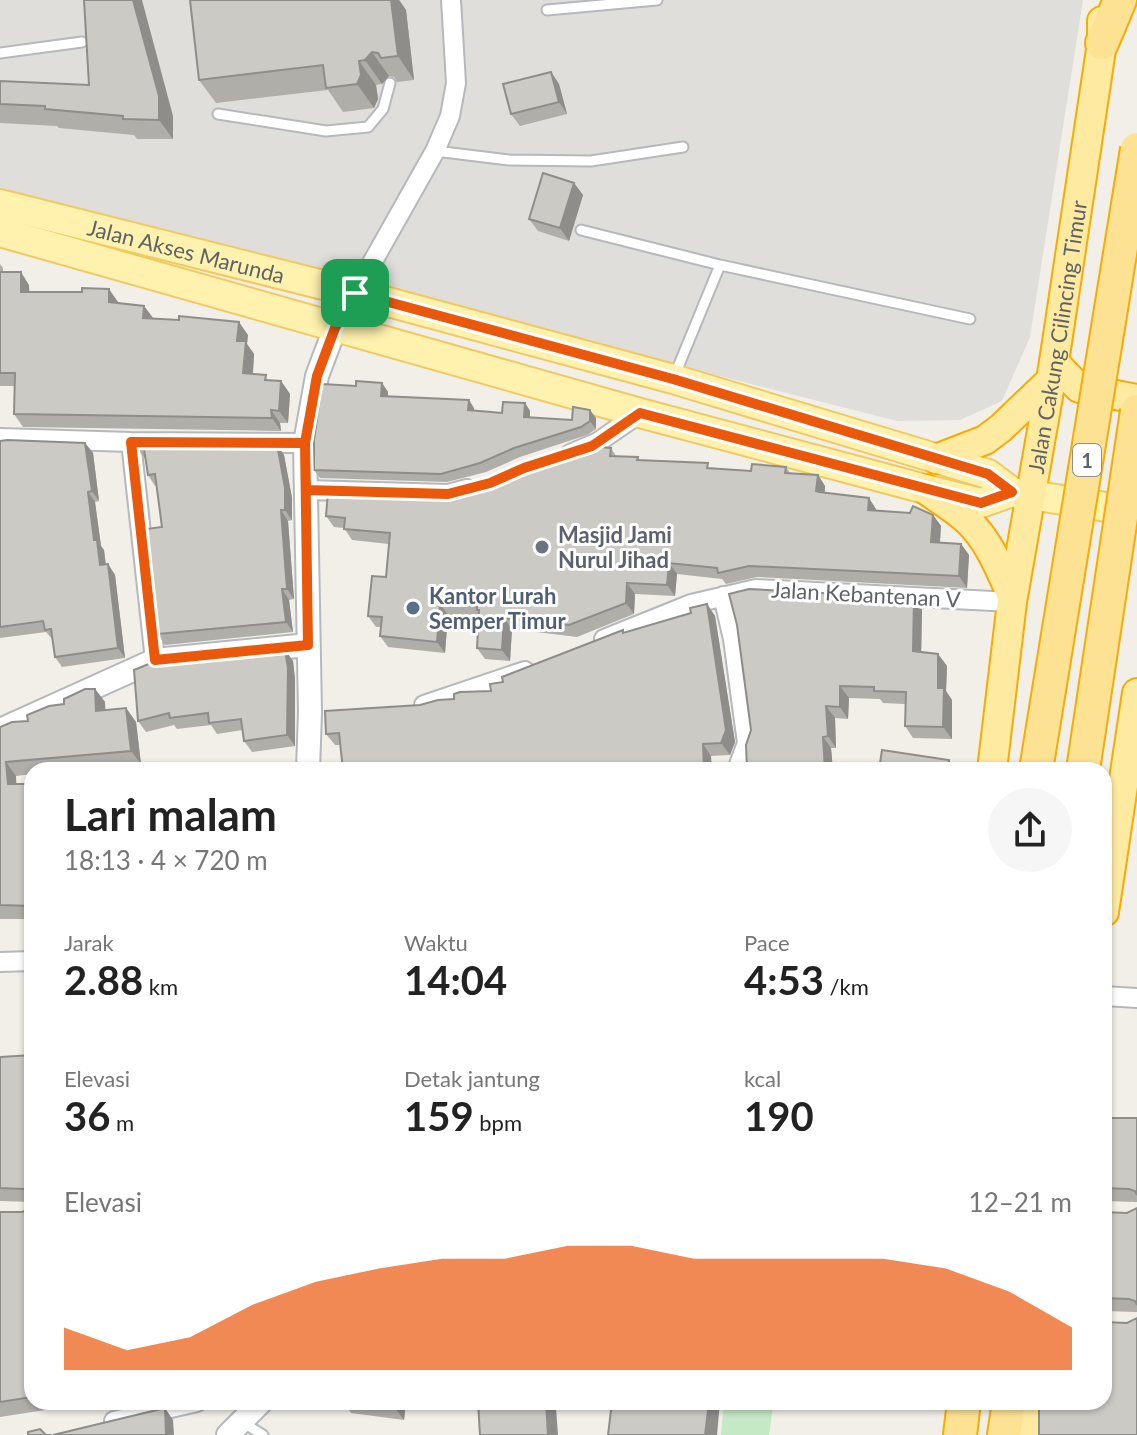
<!DOCTYPE html>
<html lang="id">
<head>
<meta charset="utf-8">
<style>
	:root { --surface:#fff; --page:#f6f6f6; --text:#222; --muted:#767676; --accent:#ea580c }
	body { margin:0; font-family:Lato,sans-serif; background:var(--page); color:var(--text); height:100vh; display:flex; flex-direction:column; font-size:30px; white-space:nowrap }
	* { box-sizing:border-box; margin:0 }
	p { font-size:26px; color:var(--muted) }
	.icon { flex:none; width:44px; height:44px; fill:none; stroke:currentColor; stroke-width:2; stroke-linecap:round; stroke-linejoin:round }
	.map { position:relative; flex:1; overflow:hidden }
	.sheet { position:absolute; left:24px; top:762px; width:1088px; height:648px; display:flex; flex-direction:column; background:var(--surface); border-radius:24px; box-shadow:0 2px 6px #0004 }
	.sheet>* { flex:none }
	.pin { position:absolute; display:grid; place-items:center; width:68px; height:68px; color:#fff; margin:-34px; border-radius:16px; box-shadow:0 4px 12px #0006 }
	.round { display:grid; place-items:center; flex:none; width:84px; height:84px; border-radius:42px; background:var(--page) }
	.overview { display:flex; align-items:center; justify-content:space-between; height:136px; padding:0 40px }
	h1 { font-size:44px; font-weight:700; line-height:60px }
	.figures { display:grid; grid-template-columns:repeat(3,1fr); gap:12px; height:136px; padding:8px 40px }
	.figures div { display:grid; align-content:center }
	.figures b { font-size:40px; font-weight:700 }
	.figures small { font-size:22px; font-weight:400 }
	.figures p { font-size:22px }
	.chart { height:224px; padding:16px 40px }
	.chart p { display:flex; justify-content:space-between }
	.chart svg { width:100%; height:144px; margin-top:8px; fill:var(--accent); opacity:.7 }
	.map>svg:first-child { display:block }
	.industrial { fill:#e0deda }
	.green { fill:#c5e8c5 }
	.lines { fill:none; stroke-linecap:round; stroke-linejoin:round }
	.service-casing { stroke:#b5b8bc; stroke-width:13 }
	.minor-casing { stroke:#b5b8bc; stroke-width:22 }
	.tertiary-casing { stroke:#b5b8bc; stroke-width:26 }
	.primary-casing { stroke:#f2c960; stroke-width:32 }
	.trunk-casing { stroke:#f9ab00; stroke-width:32 }
	.motorway-casing { stroke:#f9ab00; stroke-width:36 }
	.service { stroke:#fff; stroke-width:9 }
	.minor { stroke:#fff; stroke-width:18 }
	.tertiary { stroke:#fff; stroke-width:22 }
	.primary { stroke:#fff2af; stroke-width:28 }
	.trunk { stroke:#feeaa1; stroke-width:28 }
	.motorway { stroke:#fde293; stroke-width:32 }
	.motorway-bridge-casing { stroke:#f9ab00; stroke-width:36; stroke-linecap:butt }
	.motorway-bridge { stroke:#fde293; stroke-width:32 }
	.wall { fill:#afaea9 }
	.shaded-wall { fill:#8f8d8a }
	.building { fill:#cccac5; stroke:#8f8d8a; stroke-width:2 }
	.route-casing { stroke:#fff; stroke-width:16 }
	.route { stroke:#ea580c; stroke-width:10 }
	.worship-dot { fill:#6b7280; stroke:#fff; stroke-width:3 }
	.service-dot { fill:#5c6f8a; stroke:#fff; stroke-width:3 }
	.labels { text-anchor:middle; dominant-baseline:central; stroke-width:6; stroke-linejoin:round; paint-order:stroke }
	.shield { fill:#fff; stroke:#8f9295; stroke-width:2 }
	.shield-label { font-size:20px; font-weight:bold; fill:#5f6368 }
	.street-label { font-size:22px; fill:#5f6368; stroke:#fff }
	.worship-label { font-size:22px; font-weight:bold; fill:#5b616d; stroke:#fff; text-anchor:start }
	.service-label { font-size:22px; font-weight:bold; fill:#4e5e75; stroke:#fff; text-anchor:start }
</style>
</head>
<body>
<div class="map">
<svg width="1137" height="1435" viewBox="0 0 1137 1435">
	<rect width="100%" height="100%" fill="#f1efe8"/>
	<path class="industrial" d="M 0,0 L 1083,0 L 1030,337 L 1002,401 L 960,420 L 897,421 L 0,193 Z"/>
	<path class="green" d="M 724,1402 L 773,1405 L 769,1435 L 721,1435 Z"/>
	<g class="lines">
		<defs>
			<path id="service" d="M 547,10 L 657,0
				M 0,53 L 82,42
				M 218,114 L 326,131 L 368,127 L 383,109 L 390,83
				M 435,151 L 509,160 L 591,161 L 683,147
				M 581,230 L 720,265 L 970,319
				M 674,377 L 720,265
				M 242,1422 L 263,1435"/>
			<path id="minor" d="M 355,293 L 435,151 L 450,116 L 456,83 L 451,0
				M 0,438 L 131,442 L 305,443
				M 131,442 L 155,660
				M 570,454 L 598,442 L 640,413
				M 306,490 L 448,494 L 467,489
				M 723,596 L 733,639 L 747,743 L 737,770
				M 604,639 L 691,604 L 756,589 L 1012,602
				M 424,705 L 525,671
				M 0,962 L 32,961
				M 1104,996 L 1137,998
				M 114,1421 L 197,1402"/>
			<path id="tertiary" d="M 0,730 L 155,660 L 308,645
				M 308,770 L 310,712 L 305,443 L 317,376 L 335,328 L 355,293
				M 228,1435 L 261,1402"/>
			<g id="primary">
				<path id="s1" d="M 0,204 L 355,293 L 673,379 L 988,474 L 1012,492 L 1137,512"/>
				<path d="M 0,232 L 640,413 L 925,489 L 981,503 L 1012,492"/>
			</g>
			<g id="trunk">
				<path d="M 1054,362 L 1079,388 L 1137,399"/>
				<path d="M 936,459 L 985,440 L 1001,428 L 1049,382"/>
				<path d="M 925,489 C 938,499 954,508 966,519 C 989,540 1000,569 1012,596"/>
				<path id="s2" d="M 992,770 L 1012,602 L 1054,362 L 1102,43 L 1102,21"/>
				<path d="M 1104,912 L 1137,693"/>
				<path d="M 1024,1435 L 1029,1402"/>
			</g>
			<path id="motorway" d="M 1102,43 L 1120,0
				M 960,1435 L 964,1402
				M 1004,1435 L 1009,1402"/>
		</defs>
		<use href="#service" class="service-casing"/>
		<use href="#minor" class="minor-casing"/>
		<use href="#tertiary" class="tertiary-casing"/>
		<use href="#primary" class="primary-casing"/>
		<use href="#trunk" class="trunk-casing"/>
		<use href="#motorway" class="motorway-casing"/>
		<use href="#service" class="service"/>
		<use href="#minor" class="minor"/>
		<use href="#tertiary" class="tertiary"/>
		<use href="#primary" class="primary"/>
		<use href="#trunk" class="trunk"/>
		<use href="#motorway" class="motorway"/>
		<defs>
			<path id="motorway-bridge" d="M 1036,770 L 1137,149
				M 1083,770 L 1137,411"/>
		</defs>
		<use href="#motorway-bridge" class="motorway-bridge-casing"/>
		<use href="#motorway-bridge" class="motorway-bridge"/>
	</g>
	<path class="wall" d="M 190,0 L 399,0 L 406,10 L 414,80 L 397,82 L 394,77 L 389,76 L 382,84 L 376,85 L 378,99 L 374,108 L 343,112 L 328,90 L 216,103 L 199,80 Z
		M 551,72 L 559,84 L 567,114 L 520,126 L 511,114 Z
		M 0,81 L 173,116 L 173,139 L 137,139 L 134,135 L 59,128 L 57,126 L 0,123 Z
		M 574,183 L 583,195 L 569,241 L 538,231 L 529,219 Z
		M 0,264 L 3,268 L 3,272 L 29,285 L 29,292 L 118,302 L 118,303 L 144,306 L 153,318 L 248,335 L 247,344 L 254,354 L 253,374 L 270,380 L 281,381 L 290,394 L 288,423 L 280,423 L 281,431 L 23,427 L 14,414 L 15,386 L 0,386 Z
		M 382,383 L 388,392 L 388,396 L 474,408 L 474,411 L 502,413 L 525,403 L 530,411 L 530,417 L 572,420 L 596,418 L 596,429 L 587,435 L 520,457 L 486,472 L 447,482 L 320,478 L 314,470 L 356,386 Z
		M 0,441 L 85,443 L 93,453 L 99,501 L 95,502 L 101,546 L 104,550 L 106,565 L 108,564 L 115,575 L 125,658 L 62,667 L 55,657 L 53,640 L 46,632 L 0,638 Z
		M 137,444 L 284,455 L 292,498 L 292,520 L 288,521 L 294,599 L 289,600 L 293,632 L 165,645 L 158,634 L 162,527 L 157,485 L 155,486 L 148,475 L 146,460 L 138,450 Z
		M 611,448 L 616,456 L 638,457 L 640,460 L 712,468 L 751,471 L 786,467 L 790,473 L 818,475 L 825,486 L 825,493 L 876,510 L 933,515 L 941,526 L 940,543 L 961,544 L 969,555 L 967,588 L 757,577 L 726,584 L 722,579 L 677,574 L 675,596 L 635,594 L 634,614 L 577,637 L 512,629 L 510,661 L 485,659 L 477,648 L 479,617 L 448,615 L 445,653 L 388,647 L 380,636 L 381,627 L 376,627 L 368,616 L 386,577 L 389,544 L 352,540 L 344,528 L 334,527 L 326,516 L 443,494 Z
		M 707,604 L 715,616 L 735,742 L 730,755 L 711,756 L 335,745 L 326,734 L 420,705 L 491,691 L 503,682 L 625,633 L 691,613 Z
		M 922,609 L 921,652 L 938,654 L 947,666 L 946,691 L 952,700 L 952,739 L 913,738 L 905,726 L 905,704 L 883,703 L 880,699 L 849,698 L 848,719 L 835,718 L 836,748 L 831,748 L 833,770 L 747,770 Z
		M 285,650 L 293,661 L 295,679 L 295,746 L 252,752 L 244,741 L 242,730 L 217,734 L 211,725 L 177,729 L 174,725 L 146,732 L 138,721 Z
		M 95,689 L 105,702 L 105,710 L 126,708 L 136,722 L 141,764 L 78,770 L 32,770 L 32,774 L 16,776 L 16,784 L 32,784 L 32,942 L 29,938 L 30,919 L 0,919 L 0,727 L 28,721 Z
		M 32,1055 L 32,1202 L 0,1201 L 0,1057 Z
		M 1104,1118 L 1137,1118 L 1137,1202 L 1104,1201 Z
		M 32,1208 L 32,1402 L 97,1402 L 0,1417 L 0,1212 L 22,1212 Z
		M 1137,1208 L 1137,1312 L 1104,1311 L 1104,1212 L 1127,1213 Z
		M 130,1402 L 145,1402 L 132,1405 Z
		M 343,1402 L 406,1402 L 404,1420 L 351,1413 Z"/>
	<path class="shaded-wall" d="M 133,0 L 142,0 L 173,116 L 173,139 L 159,120 Z
		M 391,0 L 399,0 L 406,10 L 414,80 L 398,56 Z
		M 372,52 L 389,76 L 382,84 L 365,60 Z
		M 359,61 L 376,85 L 378,99 L 374,108 L 357,84 Z
		M 551,72 L 559,84 L 567,114 L 559,102 Z
		M 574,183 L 583,195 L 569,241 L 560,228 Z
		M 21,272 L 29,285 L 30,304 L 21,292 Z
		M 109,289 L 118,302 L 118,315 L 109,302 Z
		M 144,306 L 153,318 L 143,318 Z
		M 239,322 L 248,335 L 247,344 L 254,354 L 252,386 L 243,373 L 237,341 Z
		M 281,381 L 290,394 L 288,423 L 279,411 Z
		M 382,383 L 388,392 L 387,405 L 381,396 Z
		M 469,400 L 474,408 L 474,418 L 468,410 Z
		M 525,403 L 530,411 L 530,425 L 524,417 Z
		M 271,410 L 280,423 L 281,431 L 272,418 Z
		M 590,410 L 596,418 L 596,429 L 590,421 Z
		M 85,443 L 93,453 L 99,501 L 92,491 Z
		M 277,444 L 284,455 L 292,498 L 292,520 L 285,510 Z
		M 818,475 L 825,486 L 824,502 L 816,491 Z
		M 88,492 L 95,502 L 101,546 L 104,550 L 107,576 L 100,565 L 94,540 Z
		M 869,498 L 876,509 L 876,521 L 868,510 Z
		M 281,510 L 288,521 L 294,599 L 287,589 Z
		M 933,515 L 941,526 L 939,553 L 931,542 Z
		M 961,544 L 969,555 L 967,588 L 959,576 Z
		M 669,563 L 677,574 L 675,596 L 667,585 Z
		M 108,564 L 115,575 L 125,658 L 118,648 Z
		M 627,583 L 635,594 L 634,614 L 626,603 Z
		M 282,589 L 289,600 L 293,632 L 286,622 Z
		M 914,598 L 922,609 L 921,663 L 913,651 Z
		M 440,604 L 448,615 L 445,653 L 437,642 Z
		M 707,604 L 715,616 L 735,742 L 730,755 L 721,743 Z
		M 504,618 L 512,629 L 510,661 L 502,650 Z
		M 285,650 L 293,661 L 295,679 L 295,746 L 287,735 Z
		M 938,654 L 947,666 L 946,691 L 952,700 L 952,739 L 943,727 L 938,688 Z
		M 840,686 L 849,698 L 848,719 L 840,707 Z
		M 95,689 L 105,702 L 106,725 L 96,711 Z
		M 826,706 L 835,718 L 836,748 L 828,736 Z
		M 126,708 L 136,722 L 141,764 L 131,751 Z
		M 823,737 L 831,748 L 833,770 L 825,770 Z
		M 703,744 L 711,756 L 712,770 L 704,770 Z
		M 949,760 L 956,770 L 948,770 Z
		M 6,762 L 16,776 L 17,798 L 8,784 Z
		M 396,1402 L 406,1402 L 404,1420 L 395,1408 Z
		M 546,1402 L 552,1402 L 556,1408 L 558,1435 L 548,1435 Z
		M 709,1402 L 720,1402 L 717,1435 L 705,1435 Z
		M 165,1408 L 173,1420 L 174,1435 L 166,1435 Z"/>
	<path class="building" d="M 84,0 L 133,0 L 159,96 L 159,120 L 123,119 L 123,116 L 45,109 L 45,106 L 0,104 L 0,81 L 89,85 Z
		M 190,0 L 391,0 L 398,56 L 381,58 L 378,53 L 372,52 L 365,60 L 359,61 L 361,75 L 357,84 L 326,88 L 323,65 L 199,80 Z
		M 551,72 L 559,102 L 511,114 L 503,84 Z
		M 543,173 L 574,183 L 560,228 L 529,219 Z
		M 0,272 L 21,272 L 21,292 L 82,292 L 82,288 L 109,289 L 109,302 L 144,306 L 143,318 L 179,320 L 179,316 L 239,322 L 237,341 L 246,341 L 243,373 L 266,375 L 265,380 L 281,381 L 279,411 L 271,410 L 272,418 L 14,414 L 15,373 L 0,373 Z
		M 356,381 L 382,383 L 381,396 L 469,400 L 468,410 L 502,413 L 503,402 L 525,403 L 524,417 L 572,420 L 573,407 L 590,410 L 590,421 L 581,427 L 514,448 L 480,463 L 441,474 L 314,470 L 314,440 L 322,384 L 356,386 Z
		M 7,440 L 85,443 L 92,491 L 88,492 L 94,540 L 97,540 L 100,565 L 108,564 L 118,648 L 55,657 L 51,629 L 45,630 L 43,621 L 0,627 L 0,441 Z
		M 137,444 L 277,444 L 285,488 L 285,510 L 281,510 L 287,589 L 282,589 L 286,622 L 158,634 L 146,529 L 162,527 L 155,474 L 148,475 L 144,449 L 138,450 Z
		M 588,446 L 611,448 L 610,456 L 638,457 L 637,460 L 708,463 L 707,468 L 751,471 L 752,464 L 786,467 L 785,473 L 818,475 L 816,491 L 819,492 L 869,498 L 868,510 L 910,513 L 913,506 L 933,515 L 931,542 L 961,544 L 959,576 L 749,566 L 718,573 L 717,568 L 669,563 L 667,585 L 627,583 L 626,603 L 569,625 L 504,618 L 502,650 L 477,648 L 479,610 L 477,610 L 477,606 L 440,604 L 437,642 L 380,636 L 382,617 L 368,616 L 372,576 L 386,577 L 390,533 L 344,529 L 345,518 L 326,516 L 328,492 L 443,494 L 485,483 L 520,468 Z
		M 749,589 L 914,598 L 913,651 L 938,654 L 938,688 L 944,688 L 943,727 L 905,726 L 906,692 L 874,691 L 874,687 L 840,686 L 840,707 L 826,706 L 828,736 L 823,737 L 825,770 L 747,770 L 746,745 L 751,730 L 737,625 L 729,594 Z
		M 707,604 L 726,730 L 721,743 L 703,744 L 704,770 L 343,770 L 339,733 L 326,734 L 325,711 L 420,705 L 438,700 L 454,699 L 454,694 L 460,692 L 491,691 L 490,684 L 503,682 L 502,677 L 623,630 L 623,633 L 691,613 L 690,608 Z
		M 285,650 L 288,668 L 287,735 L 244,741 L 241,719 L 209,723 L 208,713 L 170,718 L 169,713 L 138,721 L 134,670 L 151,663 Z
		M 85,689 L 95,689 L 96,711 L 126,708 L 131,751 L 6,762 L 8,784 L 32,784 L 32,940 L 29,938 L 30,906 L 0,905 L 0,727 L 12,722 L 28,721 L 27,715 L 49,706 L 64,704 L 64,699 Z
		M 882,750 L 949,760 L 948,770 L 879,770 Z
		M 229,767 L 229,770 L 179,770 L 179,768 Z
		M 32,1055 L 32,1194 L 24,1189 L 0,1188 L 0,1057 Z
		M 1104,1118 L 1137,1118 L 1137,1195 L 1135,1191 L 1129,1189 L 1104,1188 Z
		M 32,1208 L 32,1397 L 0,1402 L 0,1212 L 22,1212 Z
		M 1137,1208 L 1137,1305 L 1135,1301 L 1129,1299 L 1104,1298 L 1104,1212 L 1127,1213 Z
		M 1137,1318 L 1137,1435 L 1039,1435 L 1039,1402 L 1104,1402 L 1104,1322 L 1127,1323 Z
		M 349,1402 L 396,1402 L 395,1408 Z
		M 478,1402 L 546,1402 L 548,1435 L 480,1435 Z
		M 612,1402 L 709,1402 L 705,1435 L 608,1435 Z
		M 165,1408 L 166,1435 L 53,1435 Z
		M 40,1429 L 46,1435 L 52,1435 L 28,1435 L 28,1432 Z"/>
	<g class="lines">
		<defs>
			<path id="route" d="M 355,293 L 335,328 L 317,376 L 305,443 L 308,645 L 155,660 L 131,442 L 305,443 L 306,490 L 448,494 L 490,483 L 524,468 L 592,446 L 640,413 L 981,503 L 1012,492 L 988,474 L 673,379 L 355,293"/>
		</defs>
		<use href="#route" class="route-casing"/>
		<use href="#route" class="route"/>
	</g>
	<circle class="worship-dot" cx="542" cy="547" r="8"/>
	<circle class="service-dot" cx="413" cy="608" r="8"/>
	<g class="labels">
		<rect class="shield" x="1073" y="444" width="28" height="32" rx="6"/>
		<g class="shield-label">
			<text x="1087" y="460">1</text>
		</g>
		<g class="street-label">
			<text stroke="none"><textPath href="#s1" startOffset="192">Jalan Akses Marunda</textPath></text>
			<text stroke="none"><textPath href="#s2" startOffset="438">Jalan Cakung Cilincing Timur</textPath></text>
			<text transform="translate(866 594) rotate(3)">Jalan Kebantenan V</text>
		</g>
		<g class="worship-label">
			<text x="558" y="534">Masjid Jami<tspan x="558" dy="25">Nurul Jihad</tspan></text>
		</g>
		<g class="service-label">
			<text x="429" y="595">Kantor Lurah<tspan x="429" dy="25">Semper Timur</tspan></text>
		</g>
	</g>
</svg>
<div class="pin" style="left:355px;top:293px;background:#1e9e55"><svg class="icon" aria-label="arrive" viewBox="0 0 24 24"><path d="M6 21V4h12l-3 4 3 4H6"/></svg></div>
<section class="sheet">
<div class="overview"><div><h1>Lari malam</h1><p>18:13 · 4 × 720 m</p></div><a class="round"><svg class="icon" aria-label="share" viewBox="0 0 24 24"><path d="M12 15V3M7 8l5-5 5 5M5 13v7h14v-7"/></svg></a></div>
<div class="figures">
<div><p>Jarak</p><b>2.88<small> km</small></b></div>
<div><p>Waktu</p><b>14:04</b></div>
<div><p>Pace</p><b>4:53<small> /km</small></b></div>
</div>
<div class="figures">
<div><p>Elevasi</p><b>36<small> m</small></b></div>
<div><p>Detak jantung</p><b>159<small> bpm</small></b></div>
<div><p>kcal</p><b>190</b></div>
</div>
<div class="chart"><p><span>Elevasi</span>12–21 m</p>
<svg viewBox="0 0 160 44" preserveAspectRatio="none"><path d="M0 44V31L10 38L20 34L30 24L40 17L50 13L60 10L70 10L80 6L90 6L100 10L110 10L120 10L130 10L140 13L150 20L160 31V44z"/></svg>
</div>
</section>
</div>
</body>
</html>
